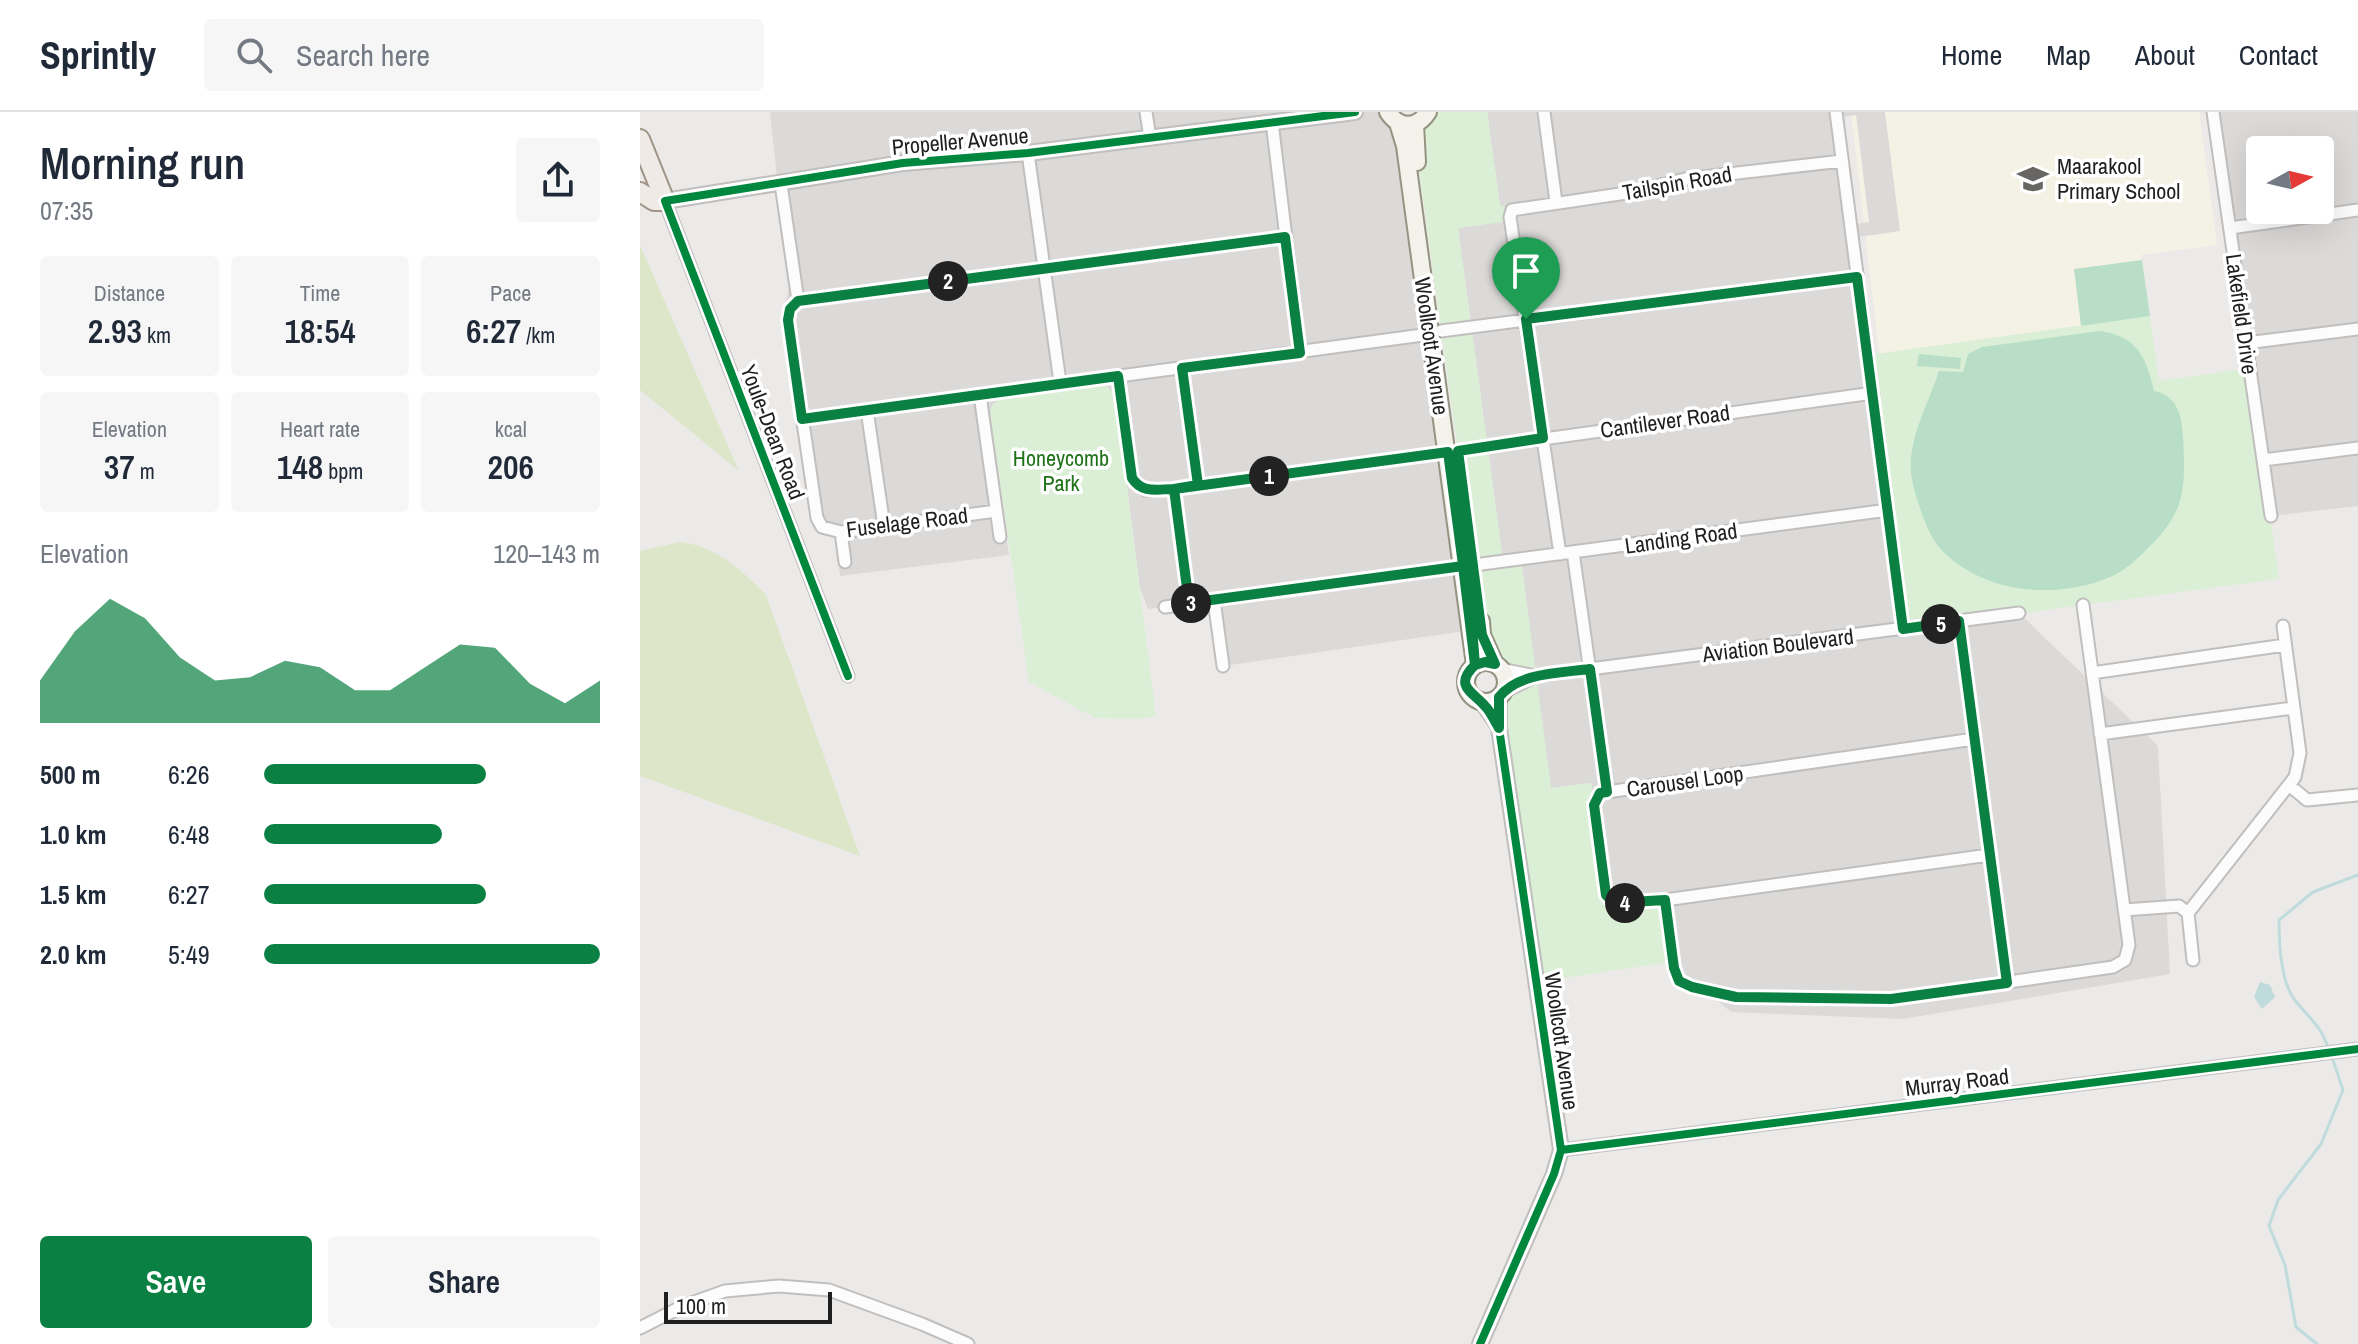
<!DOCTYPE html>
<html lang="en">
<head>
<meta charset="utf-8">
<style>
	:root { --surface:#fff; --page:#f6f6f7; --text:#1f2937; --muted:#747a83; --line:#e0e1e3; --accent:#0b8043 }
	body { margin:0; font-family:"Archivo Narrow",sans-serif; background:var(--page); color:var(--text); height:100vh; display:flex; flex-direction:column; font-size:30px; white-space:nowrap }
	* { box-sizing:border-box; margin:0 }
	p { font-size:26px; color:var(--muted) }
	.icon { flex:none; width:44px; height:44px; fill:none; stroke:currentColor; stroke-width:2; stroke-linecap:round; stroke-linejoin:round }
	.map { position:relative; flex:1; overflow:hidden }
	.details { display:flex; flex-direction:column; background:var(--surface); width:640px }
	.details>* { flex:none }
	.needle { width:52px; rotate:82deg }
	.controls { position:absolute; left:1606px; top:24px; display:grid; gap:16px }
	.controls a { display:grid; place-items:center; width:88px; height:88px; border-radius:8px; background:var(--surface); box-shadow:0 8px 32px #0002; font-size:40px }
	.scale { position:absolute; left:24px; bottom:20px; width:168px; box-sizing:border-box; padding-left:8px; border:4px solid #1f1f1f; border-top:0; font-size:22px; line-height:28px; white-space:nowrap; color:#1f1f1f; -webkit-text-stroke:6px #fff; paint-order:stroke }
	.pin { position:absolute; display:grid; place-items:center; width:68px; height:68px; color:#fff; margin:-82px -34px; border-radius:50% 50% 50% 0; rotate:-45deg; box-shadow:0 0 8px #0007 }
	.pin .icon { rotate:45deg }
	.km { position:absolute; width:40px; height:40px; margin:-20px; border-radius:50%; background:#222; color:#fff; font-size:22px; line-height:40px; text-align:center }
	.round { display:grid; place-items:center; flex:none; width:84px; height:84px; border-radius:8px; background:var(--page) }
	.headline { display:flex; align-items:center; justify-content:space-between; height:136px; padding:0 40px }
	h1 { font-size:44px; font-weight:600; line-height:60px }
	.metrics { display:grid; grid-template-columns:repeat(3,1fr); gap:12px; height:136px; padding:8px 40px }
	.metrics div { display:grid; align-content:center; border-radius:8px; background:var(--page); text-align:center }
	.metrics b { font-size:34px; font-weight:600 }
	.metrics small { font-size:22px; font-weight:400 }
	.metrics p { font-size:22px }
	.chart { height:224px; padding:16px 40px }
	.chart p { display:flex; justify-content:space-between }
	.chart svg { width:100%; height:144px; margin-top:8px; fill:var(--accent); opacity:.7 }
	.cta { display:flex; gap:16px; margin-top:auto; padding:16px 40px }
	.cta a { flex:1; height:92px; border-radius:8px; background:var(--accent); color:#fff; font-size:32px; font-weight:600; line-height:92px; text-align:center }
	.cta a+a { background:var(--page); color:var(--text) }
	ul { padding:0 40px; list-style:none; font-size:26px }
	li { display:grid; grid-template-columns:128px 96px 1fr; align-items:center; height:60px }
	li i { height:20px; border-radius:10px; background:var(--accent) }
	header { display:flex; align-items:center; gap:48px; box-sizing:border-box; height:112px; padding:0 40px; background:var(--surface); border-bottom:2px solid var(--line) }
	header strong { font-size:38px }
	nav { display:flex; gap:44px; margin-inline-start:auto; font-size:28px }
	.search { width:560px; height:72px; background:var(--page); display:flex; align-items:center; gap:20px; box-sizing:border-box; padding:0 28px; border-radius:8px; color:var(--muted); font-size:30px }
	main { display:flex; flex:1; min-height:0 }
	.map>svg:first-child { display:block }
	.residential { fill:#dcdad9; fill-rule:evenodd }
	.education { fill:#f4f2e5 }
	.religious { fill:#dbdad9 }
	.grass { fill:#dee6ca }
	.park { fill:#daefd6 }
	.pitch { fill:#b8dec8 }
	.water { fill:#bfdbdc }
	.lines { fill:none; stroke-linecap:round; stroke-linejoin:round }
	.stream { stroke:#bfdbdc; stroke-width:3 }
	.minor-casing { stroke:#c0bfbe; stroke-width:15 }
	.tertiary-casing { stroke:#c0bfbe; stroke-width:18 }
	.secondary-casing { stroke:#959382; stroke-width:20 }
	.primary-casing { stroke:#a09487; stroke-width:22 }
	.minor { stroke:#fcfcfc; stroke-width:11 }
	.tertiary { stroke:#fcfcfc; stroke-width:14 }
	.secondary { stroke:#f3f2eb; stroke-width:16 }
	.primary { stroke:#efeae6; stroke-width:18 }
	.cycleway-casing { stroke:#fff; stroke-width:13 }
	.cycleway { stroke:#00873e; stroke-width:8 }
	.route-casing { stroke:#fff; stroke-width:16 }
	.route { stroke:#0b8043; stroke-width:10 }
	.labels { text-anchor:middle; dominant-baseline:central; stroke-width:7; stroke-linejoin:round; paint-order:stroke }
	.street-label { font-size:22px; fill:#1f1f1f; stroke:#fff }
	.poi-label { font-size:22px; fill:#1f1f1f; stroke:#fff; text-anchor:start }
	.park-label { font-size:22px; fill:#1f7218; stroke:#fff }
</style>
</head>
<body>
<header>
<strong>Sprintly</strong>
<div class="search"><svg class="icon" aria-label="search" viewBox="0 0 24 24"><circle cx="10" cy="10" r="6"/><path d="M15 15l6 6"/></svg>Search here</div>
<nav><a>Home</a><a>Map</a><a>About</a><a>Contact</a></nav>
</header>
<main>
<section class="details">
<div class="headline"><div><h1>Morning run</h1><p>07:35</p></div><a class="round"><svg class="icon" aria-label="share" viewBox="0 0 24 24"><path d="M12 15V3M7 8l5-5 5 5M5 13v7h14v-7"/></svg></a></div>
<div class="metrics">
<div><p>Distance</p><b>2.93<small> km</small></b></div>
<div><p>Time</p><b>18:54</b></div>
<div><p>Pace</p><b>6:27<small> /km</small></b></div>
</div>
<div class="metrics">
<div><p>Elevation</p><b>37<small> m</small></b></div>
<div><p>Heart rate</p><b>148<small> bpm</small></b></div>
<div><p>kcal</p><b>206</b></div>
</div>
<div class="chart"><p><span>Elevation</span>120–143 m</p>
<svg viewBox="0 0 160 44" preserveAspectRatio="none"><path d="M0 44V31L10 16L20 6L30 12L40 24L50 31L60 30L70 25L80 27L90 34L100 34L110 27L120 20L130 21L140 32L150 38L160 31V44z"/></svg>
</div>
<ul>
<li><b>500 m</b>6:26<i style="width:66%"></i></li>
<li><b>1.0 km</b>6:48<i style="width:53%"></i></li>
<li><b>1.5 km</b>6:27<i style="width:66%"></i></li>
<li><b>2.0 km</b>5:49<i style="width:100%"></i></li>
</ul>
<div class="cta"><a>Save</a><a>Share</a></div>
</section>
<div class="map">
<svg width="1718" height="1232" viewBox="0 0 1718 1232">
	<rect width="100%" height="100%" fill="#eceae8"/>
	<path class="residential" d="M 130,0 L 748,0 L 758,11 L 832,518 L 583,554 L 574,488 L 508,497 L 500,476 L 475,282 L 350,300 L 369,443 L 200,464 L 195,426 L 172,412 L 142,200 L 149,178 Z
		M 847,0 L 1195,0 L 1228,243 L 1379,501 L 1518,634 L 1530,862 L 1263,907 L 1091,900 L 1031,850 L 981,791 L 966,783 L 951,671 L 911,676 L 863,449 L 818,116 L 871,108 L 860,93 Z
		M 1573,0 L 1718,0 L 1718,394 L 1631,404 ZM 1620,38 L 1680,38 L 1680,98 L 1620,98 Z"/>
	<path class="education" d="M 1211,0 L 1559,0 L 1577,133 L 1501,143 L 1510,204 L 1240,247 Z"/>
	<path class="religious" d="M 1196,0 L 1245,0 L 1260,119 L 1212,126 L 1211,113 L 1229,110 L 1216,3 L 1197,6 Z"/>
	<path class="grass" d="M 0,133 L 99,359 L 0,278 Z
		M 40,430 C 76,434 102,458 126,483 L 220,744 L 0,664 L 0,439 Z"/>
	<path class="park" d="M 787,0 L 847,0 L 860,93 L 872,98 L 871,109 L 818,116 L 863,449 L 881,447 L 911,676 L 951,671 L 966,783 L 969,787 L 1025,788 L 1031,850 L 896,870 L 859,616 L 866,569 L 844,526 L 775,29 Z
		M 1510,204 L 1519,269 L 1610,256 L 1639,467 L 1263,517 L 1228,243 Z
		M 463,271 L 475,282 L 516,604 L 500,607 L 455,606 L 389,570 L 350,300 L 352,293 L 364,285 Z"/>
	<path class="pitch" d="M 1502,148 L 1510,204 L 1441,214 L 1434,157 Z
		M 1459,219 C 1497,224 1506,244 1514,279 C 1537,283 1542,304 1543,325 C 1544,346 1546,372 1539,392 C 1534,408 1520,425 1508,436 C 1497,447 1485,459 1470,465 C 1419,487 1351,482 1309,445 C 1294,433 1287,416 1281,399 C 1275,382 1269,363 1271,345 C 1274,316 1290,287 1299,259 L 1323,260 L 1328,242 L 1342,235 Z
		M 1279,242 L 1321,246 L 1320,257 L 1277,254 Z"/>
	<path class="water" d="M 1620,870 L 1630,873 L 1635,885 L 1622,897 L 1614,885 Z"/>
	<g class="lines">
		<path class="stream" d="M 1689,938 C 1680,911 1670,908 1654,887 C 1640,868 1639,831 1639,808 L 1673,780 L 1718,763
			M 1677,1232 L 1656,1215 L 1645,1153 L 1629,1114 L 1638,1088 L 1681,1032 L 1703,978 L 1692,945"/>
		<defs>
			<path id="minor" d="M 506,0 L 510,26
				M 904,0 L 916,90
				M 1196,0 L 1263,517
				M 1573,0 L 1631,404
				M 632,10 L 660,241
				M 388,41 L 420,270
				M 141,72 L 158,189
				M 25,89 L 208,564
				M 1590,116 L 1718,98
				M 801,219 L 1217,165
				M 1606,231 L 1718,217
				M 542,256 L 558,373
				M 478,264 L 492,366 L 505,378 L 534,377 L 808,340
				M 340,283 L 360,425
				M 227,298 L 244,414
				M 162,307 L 790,222
				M 818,339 L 1233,281
				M 1623,348 L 1718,336
				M 534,377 L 549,491
				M 356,399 L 201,420 L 182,415 L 177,406 L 148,208 L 150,197 L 158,189 L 645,125
				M 201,420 L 205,450
				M 933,440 L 967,680
				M 920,442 L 870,105 L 872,98 L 993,80 L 1045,67 L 1202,49
				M 834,453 L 1248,398
				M 574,488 L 583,554
				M 525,495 L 823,454
				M 1319,509 L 1367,871
				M 861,557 L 895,564
				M 1452,561 L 1645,533
				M 864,580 L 896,564 L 1379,501
				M 1460,622 L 1653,596
				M 1334,627 L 967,680 L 960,681 L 954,693 L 966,783 L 974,791 L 1025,788 L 1349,743
				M 1649,673 L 1667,688 L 1718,683
				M 1025,788 L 1034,856 L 1039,869 L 1052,875 L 1096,885 L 1251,887 L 1473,855 L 1485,848 L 1489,833 L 1443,493
				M 1484,798 L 1539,794 L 1548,801 L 1553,848
				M 1548,801 L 1655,665 L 1660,641 L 1643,514
				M 921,1038 L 1718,937
				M 0,1216 L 43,1194 L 85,1179 L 139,1174 L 189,1178 L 282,1212 L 328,1232"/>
			<path id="tertiary" d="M 25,89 L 263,51 L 388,41 L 715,0
				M 842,590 L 857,612
				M 840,1232 L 914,1062 L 921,1038 L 859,616 L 859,585"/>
			<path id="secondary" d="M 748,0 C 759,17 777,17 788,0
				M 758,11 L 765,34 L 835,553
				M 775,12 L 777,50
				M 841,509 L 842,523 L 855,552
				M826 570a20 20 0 1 1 40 0a20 20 0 1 1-40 0Z"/>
			<path id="primary" d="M 0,27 L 25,89 L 14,89 L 0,80"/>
		</defs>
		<use href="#minor" class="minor-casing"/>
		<use href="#tertiary" class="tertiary-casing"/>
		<use href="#secondary" class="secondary-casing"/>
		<use href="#primary" class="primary-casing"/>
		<use href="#minor" class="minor"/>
		<use href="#tertiary" class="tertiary"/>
		<use href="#secondary" class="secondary"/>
		<use href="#primary" class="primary"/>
		<defs>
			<path id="cycleway" d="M 208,564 L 25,89 L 263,51 L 388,41 L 715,0
				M 921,1038 L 1718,937
				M 840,1232 L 914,1062 L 921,1038 L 859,616"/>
		</defs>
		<use href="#cycleway" class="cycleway-casing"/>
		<use href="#cycleway" class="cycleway"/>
	</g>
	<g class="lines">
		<defs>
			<path id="route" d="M 886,207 L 903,326 L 818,339 L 842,523 L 855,552 L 845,550 L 835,553 L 833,528 L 808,340 L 534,377 C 518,377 502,382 492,366 L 478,264 L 162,307 L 148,208 L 150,197 L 158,189 L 645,125 L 660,241 L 542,256 L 558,373 L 534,377 L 549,491 L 823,454 L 835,553 C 813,574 833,580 845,594 C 851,600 854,608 859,616 L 859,585 C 879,560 921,561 950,557 L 967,680 L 960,681 L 954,693 L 966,783 L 974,791 L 1025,788 L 1034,856 L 1039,869 L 1052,875 L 1096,885 L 1251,887 L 1367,871 L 1319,509 L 1263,517 L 1217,165 L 886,207"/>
		</defs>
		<use href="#route" class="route-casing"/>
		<use href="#route" class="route"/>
	</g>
	<defs>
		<symbol id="school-bare" viewBox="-9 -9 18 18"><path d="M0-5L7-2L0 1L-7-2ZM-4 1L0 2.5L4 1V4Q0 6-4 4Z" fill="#676665" stroke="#fff" stroke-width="2.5" paint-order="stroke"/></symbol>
	</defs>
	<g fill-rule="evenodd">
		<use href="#school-bare" x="1371" y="45" width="44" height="44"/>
	</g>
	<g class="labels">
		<g class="street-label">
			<text transform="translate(320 29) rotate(-5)">Propeller Avenue</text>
			<text transform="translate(1037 71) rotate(-10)">Tailspin Road</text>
			<text transform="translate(1602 202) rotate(82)">Lakefield Drive</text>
			<text transform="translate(792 234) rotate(82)">Woollcott Avenue</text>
			<text transform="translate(1025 309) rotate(-8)">Cantilever Road</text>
			<text transform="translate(133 320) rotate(69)">Youle-Dean Road</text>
			<text transform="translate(267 410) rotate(-7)">Fuselage Road</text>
			<text transform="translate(1041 426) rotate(-8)">Landing Road</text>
			<text transform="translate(1138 533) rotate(-7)">Aviation Boulevard</text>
			<text transform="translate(1045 669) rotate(-8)">Carousel Loop</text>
			<text transform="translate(922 929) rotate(82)">Woollcott Avenue</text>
			<text transform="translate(1317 970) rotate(-7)">Murray Road</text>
		</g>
		<g class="poi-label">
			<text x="1417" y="54">Maarakool<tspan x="1417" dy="25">Primary School</tspan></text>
		</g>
		<g class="park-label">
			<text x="421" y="346">Honeycomb<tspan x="421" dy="25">Park</tspan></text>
		</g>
	</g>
</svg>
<div class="controls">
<a><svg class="needle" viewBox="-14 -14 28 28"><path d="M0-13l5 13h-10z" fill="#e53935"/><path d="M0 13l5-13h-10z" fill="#747a83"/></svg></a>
</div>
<div class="scale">100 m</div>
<div class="pin" style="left:886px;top:207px;background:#1e9e55"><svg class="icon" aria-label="arrive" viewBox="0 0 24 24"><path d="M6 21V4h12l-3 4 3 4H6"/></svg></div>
<b class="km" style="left:629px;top:364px">1</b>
<b class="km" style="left:308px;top:169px">2</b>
<b class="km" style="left:551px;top:491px">3</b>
<b class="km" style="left:985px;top:791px">4</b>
<b class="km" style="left:1301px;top:512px">5</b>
</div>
</main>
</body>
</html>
